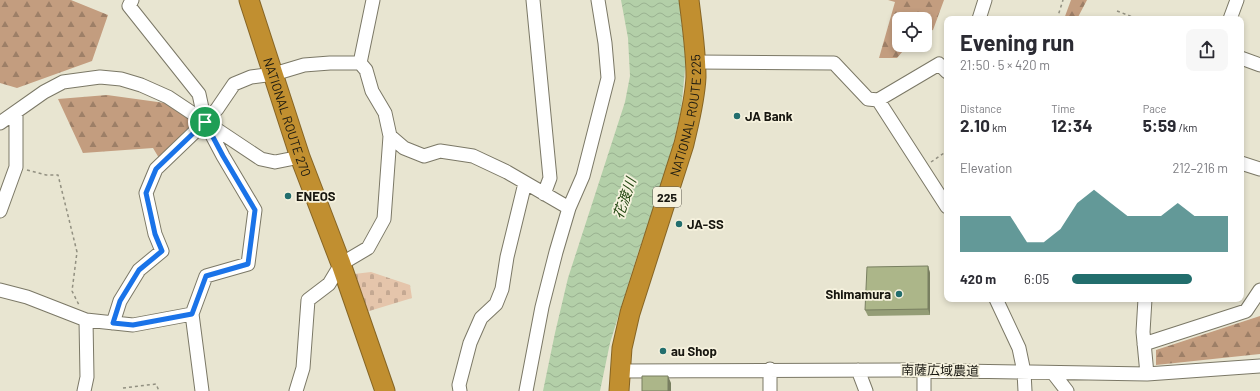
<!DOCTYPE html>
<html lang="en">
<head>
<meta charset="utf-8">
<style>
	:root { --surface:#fff; --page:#f7f7f7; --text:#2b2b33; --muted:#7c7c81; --accent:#226e6d }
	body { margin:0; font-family:Barlow,"Noto Sans JP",sans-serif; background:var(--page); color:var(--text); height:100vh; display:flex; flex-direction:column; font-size:15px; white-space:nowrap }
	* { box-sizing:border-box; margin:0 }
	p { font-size:13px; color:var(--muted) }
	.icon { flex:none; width:22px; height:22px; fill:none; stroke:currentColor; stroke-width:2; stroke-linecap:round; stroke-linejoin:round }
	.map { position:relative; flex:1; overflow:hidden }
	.panel { position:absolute; left:944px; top:16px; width:300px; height:286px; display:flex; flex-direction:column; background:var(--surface); border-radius:8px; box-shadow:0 2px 6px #0003 }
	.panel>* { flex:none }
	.tools { position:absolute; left:892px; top:12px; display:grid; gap:8px }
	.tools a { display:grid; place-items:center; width:40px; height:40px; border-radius:8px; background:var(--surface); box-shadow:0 2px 6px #0003; font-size:20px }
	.pin { position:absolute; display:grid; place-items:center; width:34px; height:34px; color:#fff; margin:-17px; border:2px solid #fff; border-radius:50%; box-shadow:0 1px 4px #0007 }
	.round { display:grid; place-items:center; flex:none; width:42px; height:42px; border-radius:8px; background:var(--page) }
	.summary { display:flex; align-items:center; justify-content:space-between; height:68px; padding:0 16px }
	h1 { font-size:22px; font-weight:700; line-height:30px }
	.stats { display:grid; grid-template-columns:repeat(3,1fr); gap:6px; height:68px; padding:4px 16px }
	.stats div { display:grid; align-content:center }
	.stats b { font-size:17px; font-weight:700 }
	.stats small { font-size:11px; font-weight:400 }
	.stats p { font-size:11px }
	.chart { height:112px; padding:8px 16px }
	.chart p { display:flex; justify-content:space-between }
	.chart svg { width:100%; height:72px; margin-top:4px; fill:var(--accent); opacity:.7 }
	ul { padding:0 16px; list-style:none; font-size:13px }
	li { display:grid; grid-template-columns:64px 48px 1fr; align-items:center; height:30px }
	li i { height:10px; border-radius:5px; background:var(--accent) }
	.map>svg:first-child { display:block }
	.forest { fill:url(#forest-firs) }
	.cemetery { fill:url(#cemetery-stones) }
	.water { fill:url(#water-waves) }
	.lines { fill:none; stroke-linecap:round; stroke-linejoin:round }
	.minor-casing { stroke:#7b7866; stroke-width:15 }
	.highway-casing { stroke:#866525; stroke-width:21 }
	.path { stroke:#929081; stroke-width:1.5; stroke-dasharray:3 3; stroke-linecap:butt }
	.minor { stroke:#fff; stroke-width:13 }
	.highway { stroke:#c18f30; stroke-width:19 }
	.wall { fill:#949d76 }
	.shaded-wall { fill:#787f60 }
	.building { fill:#acb689; stroke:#787f60 }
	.route-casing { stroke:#fff; stroke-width:8 }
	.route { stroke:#1a73e8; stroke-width:5 }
	.poi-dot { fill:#226e6d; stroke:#f6f2de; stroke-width:1.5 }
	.labels { text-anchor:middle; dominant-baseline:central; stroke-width:3.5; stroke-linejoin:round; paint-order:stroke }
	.shield { fill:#f6f2de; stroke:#5b594e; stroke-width:1 }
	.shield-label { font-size:12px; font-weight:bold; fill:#181710 }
	.street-label { font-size:13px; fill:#181710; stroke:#f6f2de }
	.poi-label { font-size:13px; font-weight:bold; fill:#181710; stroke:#f6f2de; text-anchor:start }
	.water-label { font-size:14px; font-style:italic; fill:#234712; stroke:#f6f2de }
</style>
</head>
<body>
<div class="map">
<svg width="1260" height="391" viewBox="0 0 1260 391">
	<defs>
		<pattern id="forest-firs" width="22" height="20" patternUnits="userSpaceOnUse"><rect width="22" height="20" fill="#c39d7f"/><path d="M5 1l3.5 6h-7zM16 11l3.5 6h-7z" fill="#9d7f67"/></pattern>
		<pattern id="cemetery-stones" width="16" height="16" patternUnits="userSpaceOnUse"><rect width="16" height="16" fill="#e5c5ab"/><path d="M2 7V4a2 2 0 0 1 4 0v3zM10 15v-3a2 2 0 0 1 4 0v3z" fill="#c4a892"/></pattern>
		<pattern id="water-waves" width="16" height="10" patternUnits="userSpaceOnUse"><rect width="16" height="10" fill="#b3cfa8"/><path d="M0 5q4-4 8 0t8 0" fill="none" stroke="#99b190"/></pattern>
	</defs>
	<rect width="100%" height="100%" fill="#e8e5d1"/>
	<path class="forest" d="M 0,0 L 71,0 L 108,15 L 92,61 L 17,88 L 0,83 Z
		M 888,0 L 944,0 L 933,30 L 925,32 L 925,19 L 899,19 L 899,45 L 908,45 L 897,58 L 879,58 L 895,2 Z
		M 1071,0 L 1087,0 L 1077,19 L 1064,19 Z
		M 107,95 L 165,103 L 194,122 L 159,158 L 153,148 L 83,153 L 58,99 Z
		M 1260,316 L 1260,354 L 1156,365 L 1156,350 Z"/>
	<path class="cemetery" d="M 371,272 L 410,285 L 412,298 L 366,312 L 354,274 Z"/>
	<path class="water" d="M 621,0 L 679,0 L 686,60 L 681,111 L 669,162 L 638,253 L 610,343 L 600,391 L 543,391 L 555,333 L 568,278 L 625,102 L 630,76 L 628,38 Z"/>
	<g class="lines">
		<defs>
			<path id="minor" d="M 132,0 L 129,6 L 199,94 L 205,122 L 223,156 L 255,210 L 248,264 L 206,276 L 192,314 L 202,391
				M 533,0 L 550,178 L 544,194
				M 979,19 L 985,0
				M 1230,19 L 1237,0
				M 1241,58 L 1260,65
				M 696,62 L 834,63 L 868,99 L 878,100 L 939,64 L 947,72
				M 360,63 L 373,0
				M 878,100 L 947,207
				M 0,123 L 44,92 L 63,82 L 100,77 L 121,79 L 141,85 L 168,97 L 261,159 L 275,162 L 300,157
				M 1241,163 L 1260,169
				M 0,211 L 16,167 L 16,112
				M 0,290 L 27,297 L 86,320 L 133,325 L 192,314
				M 996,299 L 1019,348 L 1024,372 L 1025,391
				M 1145,299 L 1143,332 L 1147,374
				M 113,323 L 120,301 L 139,270 L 162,251 L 155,234 L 146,193 L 156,169 L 205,122 L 217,109 L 234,84 L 251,77 L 274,74 L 304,65 L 330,63 L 360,63 L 366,70 L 372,91 L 385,113 L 390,136 L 404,148 L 424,156 L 440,151 L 473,156 L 507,172 L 569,208
				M 1144,344 L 1246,311 L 1260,290
				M 770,369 L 770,391
				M 858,370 L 866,391
				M 924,370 L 924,391
				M 620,371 L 901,370 L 1147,374 L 1260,366
				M 1053,373 L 1067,391
				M 84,391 L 87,377 L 86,320
				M 296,391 L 303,368 L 308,300 L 329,284 L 341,264 L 368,248 L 384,219 L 390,136
				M 460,391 L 459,385 L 470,343 L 481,318 L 496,304 L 502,289 L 507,257 L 525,183
				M 526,391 L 542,307 L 556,252 L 569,208 L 583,176 L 608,78 L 605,43 L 598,0"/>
			<g id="highway">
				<path id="s1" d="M 249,0 L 300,157 L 341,264 L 385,391"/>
				<path id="s2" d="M 619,391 L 622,348 L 630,313 L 684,144 C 689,122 695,100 696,77 C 696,51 692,25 689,0"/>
			</g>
		</defs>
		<use href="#minor" class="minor-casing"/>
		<use href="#highway" class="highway-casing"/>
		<path class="path" d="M 1117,11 L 1138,19
			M 1057,19 L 1063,0
			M 931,162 L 947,151
			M 27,170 L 46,175 L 58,175 L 77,252 L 72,291 L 79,305
			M 123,388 L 156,384 L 159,391"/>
		<use href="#minor" class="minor"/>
		<use href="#highway" class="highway"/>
	</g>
	<path class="wall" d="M 928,266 L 930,273 L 930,315 L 868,316 L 865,310 Z"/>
	<path class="shaded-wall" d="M 928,266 L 930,273 L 930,315 L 928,309 Z
		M 668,376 L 671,383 L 671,391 L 668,391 Z"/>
	<path class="building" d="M 928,266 L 928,309 L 865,310 L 867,267 Z
		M 642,376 L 668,376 L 668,391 L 642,391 Z"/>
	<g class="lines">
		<defs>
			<path id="route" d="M 205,122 L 223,156 L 255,210 L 248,264 L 206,276 L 192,314 L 133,325 L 113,323 L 120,301 L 139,270 L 162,251 L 155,234 L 146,193 L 156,169 Z"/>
		</defs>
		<use href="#route" class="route-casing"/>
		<use href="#route" class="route"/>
	</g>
	<g class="poi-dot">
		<circle cx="737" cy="116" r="4"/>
		<circle cx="288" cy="196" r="4"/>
		<circle cx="679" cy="224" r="4"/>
		<circle cx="899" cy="294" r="4"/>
		<circle cx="663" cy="351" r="4"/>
	</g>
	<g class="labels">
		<rect class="shield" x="653" y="187" width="28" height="20" rx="3"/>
		<g class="shield-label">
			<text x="667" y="197">225</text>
		</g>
		<g class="street-label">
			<text stroke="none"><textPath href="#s2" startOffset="285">NATIONAL ROUTE 225</textPath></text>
			<text stroke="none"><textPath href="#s1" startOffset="123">NATIONAL ROUTE 270</textPath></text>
			<text transform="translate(940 370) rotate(1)">南薩広域農道</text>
		</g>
		<g class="poi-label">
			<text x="745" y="116">JA Bank</text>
			<text x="296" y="196">ENEOS</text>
			<text x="687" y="224">JA-SS</text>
			<text x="891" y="294" text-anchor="end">Shimamura</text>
			<text x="671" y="351">au Shop</text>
		</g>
		<g class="water-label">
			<text transform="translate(624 198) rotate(-71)">花渡川</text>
		</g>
	</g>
</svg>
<div class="tools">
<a><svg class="icon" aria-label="locate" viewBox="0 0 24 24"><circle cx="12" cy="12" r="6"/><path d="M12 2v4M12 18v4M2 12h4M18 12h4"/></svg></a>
</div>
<div class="pin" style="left:205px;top:122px;background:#1e9e55"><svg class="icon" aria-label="arrive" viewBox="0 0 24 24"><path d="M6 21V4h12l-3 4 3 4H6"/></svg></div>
<section class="panel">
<div class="summary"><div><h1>Evening run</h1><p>21:50 · 5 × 420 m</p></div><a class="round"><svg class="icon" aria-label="share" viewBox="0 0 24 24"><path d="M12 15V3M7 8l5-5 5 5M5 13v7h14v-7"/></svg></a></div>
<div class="stats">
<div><p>Distance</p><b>2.10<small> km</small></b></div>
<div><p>Time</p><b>12:34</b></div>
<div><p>Pace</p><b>5:59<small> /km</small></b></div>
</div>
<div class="chart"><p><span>Elevation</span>212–216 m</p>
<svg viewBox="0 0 160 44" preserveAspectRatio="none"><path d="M0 44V22L10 22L20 22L30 22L40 38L50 38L60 30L70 14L80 6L90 14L100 22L110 22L120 22L130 14L140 22L150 22L160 22V44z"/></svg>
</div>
<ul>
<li><b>420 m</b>6:05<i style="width:77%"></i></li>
</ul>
</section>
</div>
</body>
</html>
